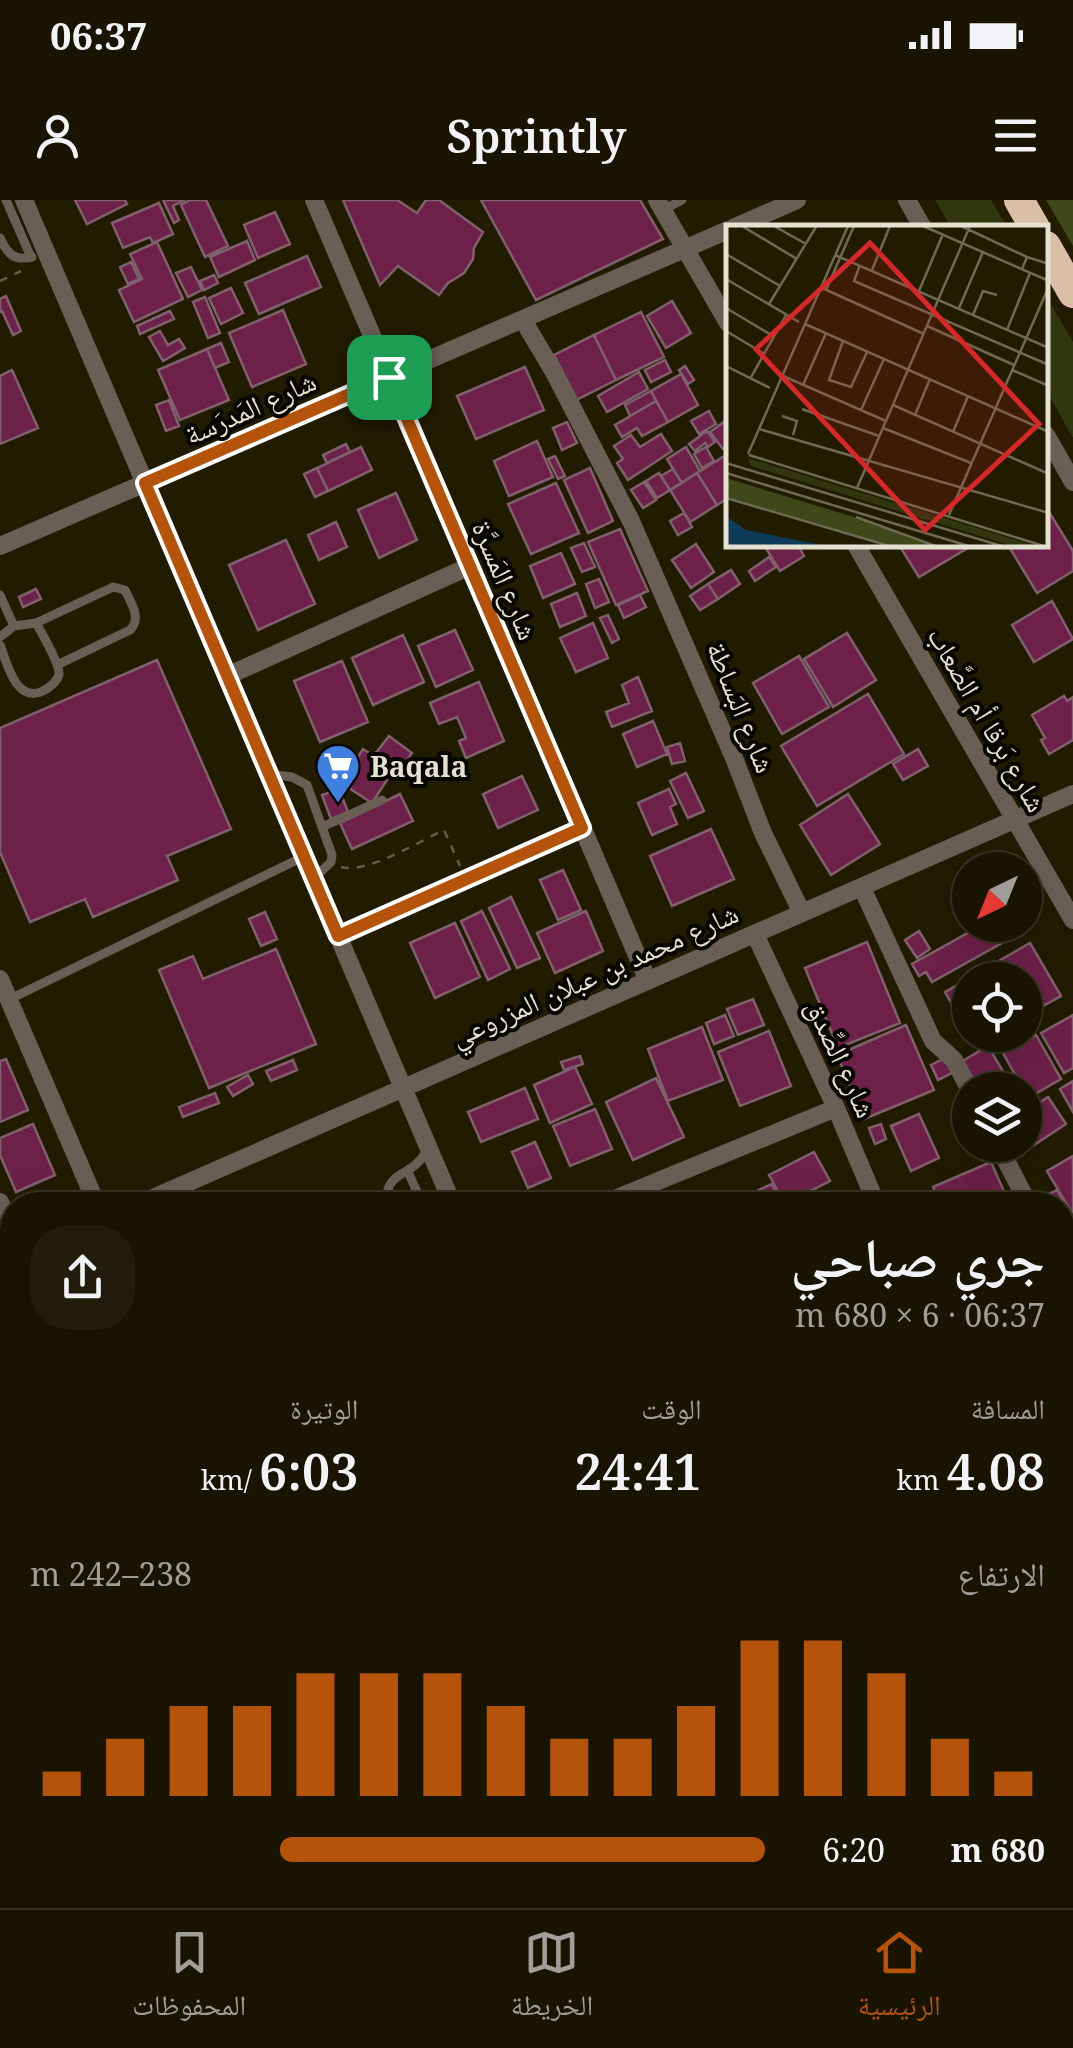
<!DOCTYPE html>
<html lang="ar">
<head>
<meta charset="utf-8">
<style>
	:root { --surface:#191400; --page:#221d0a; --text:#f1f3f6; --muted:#9f9e99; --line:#373322; --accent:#b45309 }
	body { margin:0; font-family:"Noto Serif","Noto Naskh Arabic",serif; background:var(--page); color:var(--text); direction:rtl; height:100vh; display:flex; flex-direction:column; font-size:38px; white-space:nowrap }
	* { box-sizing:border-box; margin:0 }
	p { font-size:32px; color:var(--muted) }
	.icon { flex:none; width:55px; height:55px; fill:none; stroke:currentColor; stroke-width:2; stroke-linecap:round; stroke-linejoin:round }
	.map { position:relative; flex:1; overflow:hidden; direction:ltr }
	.drawer { position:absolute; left:0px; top:992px; width:1075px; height:718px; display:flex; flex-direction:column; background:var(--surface); border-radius:40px 40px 0 0; box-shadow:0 10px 40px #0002,0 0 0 2px var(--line); direction:rtl }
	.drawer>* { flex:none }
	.needle { width:65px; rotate:223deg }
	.tools { position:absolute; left:952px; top:652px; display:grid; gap:20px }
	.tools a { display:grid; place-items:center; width:90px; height:90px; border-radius:50%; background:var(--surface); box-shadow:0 10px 40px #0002,0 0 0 2px var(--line); font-size:50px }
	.pin { position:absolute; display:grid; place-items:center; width:85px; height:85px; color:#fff; margin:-42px; border-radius:20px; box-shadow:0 5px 15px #0006 }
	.round { display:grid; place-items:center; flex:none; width:105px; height:105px; border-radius:40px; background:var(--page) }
	.summary { display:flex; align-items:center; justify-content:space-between; height:170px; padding:0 30px }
	h1 { font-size:55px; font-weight:600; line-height:75px }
	.metrics { display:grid; grid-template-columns:repeat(3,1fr); gap:15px; height:170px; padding:10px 30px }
	.metrics div { display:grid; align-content:center }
	.metrics b { font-size:50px; font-weight:600 }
	.metrics small { font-size:28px; font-weight:400 }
	.metrics p { font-size:28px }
	.chart { height:280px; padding:20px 30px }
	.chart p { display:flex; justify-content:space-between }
	.chart svg { width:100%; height:180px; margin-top:10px; stroke:var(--accent); stroke-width:6 }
	ul { padding:0 30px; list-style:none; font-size:32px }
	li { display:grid; grid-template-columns:160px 120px 1fr; align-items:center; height:75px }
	li i { height:25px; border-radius:12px; background:var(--accent) }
	.status { display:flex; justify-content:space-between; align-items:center; height:70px; padding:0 50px; background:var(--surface); direction:ltr }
	.status svg { height:28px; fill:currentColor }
	header { display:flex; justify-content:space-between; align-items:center; height:130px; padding:0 30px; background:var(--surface); font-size:45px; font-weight:600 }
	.menu { display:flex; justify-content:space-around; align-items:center; height:140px; border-top:2px solid var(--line); background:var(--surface); font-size:28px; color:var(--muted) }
	.menu a { display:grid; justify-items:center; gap:5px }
	.menu .current { color:var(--accent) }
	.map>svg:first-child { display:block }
	.green { fill:#30360d }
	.forest { fill:#3f4818 }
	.building { fill:#6d2048; stroke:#81606e; stroke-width:2.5 }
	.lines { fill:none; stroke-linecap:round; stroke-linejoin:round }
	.path { stroke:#635e46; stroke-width:2.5; stroke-dasharray:8 8; stroke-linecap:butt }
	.lane { stroke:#6a5f55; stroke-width:9 }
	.street { stroke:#6a5f55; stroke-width:18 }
	.secondary { stroke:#978676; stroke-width:22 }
	.highway { stroke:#dabfa6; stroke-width:30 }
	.route-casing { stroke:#fff; stroke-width:20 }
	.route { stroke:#b45309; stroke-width:12 }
	.labels { text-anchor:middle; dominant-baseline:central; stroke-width:8; stroke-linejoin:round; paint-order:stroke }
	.street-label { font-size:28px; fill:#e4e1d0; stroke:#080600 }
	.poi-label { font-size:28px; font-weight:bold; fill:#e4e1d0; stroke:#080600; text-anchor:start }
	.inset-road { fill:none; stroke:#6f6a53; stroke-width:2.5 }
	.view { fill:#d62828; fill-opacity:0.15; stroke:#d62828; stroke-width:5 }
	.inset-edge { fill:none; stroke:#e4e1d0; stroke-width:5 }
</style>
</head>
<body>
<div class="status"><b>06:37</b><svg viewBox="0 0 49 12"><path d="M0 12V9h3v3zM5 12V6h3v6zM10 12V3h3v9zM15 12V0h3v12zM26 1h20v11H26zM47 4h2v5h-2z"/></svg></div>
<header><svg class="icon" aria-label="menu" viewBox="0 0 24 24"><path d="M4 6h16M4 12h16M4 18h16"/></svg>Sprintly<svg class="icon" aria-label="person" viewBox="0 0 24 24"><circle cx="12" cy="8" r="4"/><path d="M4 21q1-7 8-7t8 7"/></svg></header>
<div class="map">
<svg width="1073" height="1708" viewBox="0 0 1073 1708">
	<rect width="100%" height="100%" fill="#211b00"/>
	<path class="green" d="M 935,0 L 991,0 L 1007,27 L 951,27 Z
		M 1046,95 L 1073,142 L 1073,238 L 1046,190 Z"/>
	<path class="forest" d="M 1046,0 L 1073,0 L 1073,46 Z"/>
	<path class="building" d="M 75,0 L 125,0 L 127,4 L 87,24 Z
		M 163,0 L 185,0 L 173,6 L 179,20 L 174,23 Z
		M 190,0 L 206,0 L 228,46 L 205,57 L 181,5 Z
		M 343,0 L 397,0 L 417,13 L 426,0 L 439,0 L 483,32 L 474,48 L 473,59 L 464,73 L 448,83 L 439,95 L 398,66 L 380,85 Z
		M 481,0 L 640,0 L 663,39 L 536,100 Z
		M 159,3 L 173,34 L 153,43 L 150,37 L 123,48 L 112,23 Z
		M 275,12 L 290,44 L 258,58 L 244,25 Z
		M 247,41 L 255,60 L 219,77 L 210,57 Z
		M 157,42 L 183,99 L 134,122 L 119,90 L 142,79 L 130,54 Z
		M 307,56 L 321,87 L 259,114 L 245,83 Z
		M 131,62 L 139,79 L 128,84 L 120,67 Z
		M 191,67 L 202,90 L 188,97 L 176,73 Z
		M 214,75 L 218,83 L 204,90 L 200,81 Z
		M 231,88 L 243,113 L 221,124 L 209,98 Z
		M 6,96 L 21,131 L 13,135 L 2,111 L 0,112 L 0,99 Z
		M 205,97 L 220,133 L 208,138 L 193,102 Z
		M 672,101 L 691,133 L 666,148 L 647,116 Z
		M 283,110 L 306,164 L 252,187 L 229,133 Z
		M 170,111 L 174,119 L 140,134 L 137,126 Z
		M 641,112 L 664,157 L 616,180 L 594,135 Z
		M 160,131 L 168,145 L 179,139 L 185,148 L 163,161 L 149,137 Z
		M 594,135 L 616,180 L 576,200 L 554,155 Z
		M 221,143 L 229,162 L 215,168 L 207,149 Z
		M 207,149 L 229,200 L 180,220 L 158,170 Z
		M 665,160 L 671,172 L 651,182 L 645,170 Z
		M 685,166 L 694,180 L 688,184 L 679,170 Z
		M 525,167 L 544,210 L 476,239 L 457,196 Z
		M 12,170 L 38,228 L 0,244 L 0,176 Z
		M 639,172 L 648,189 L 607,212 L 598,196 Z
		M 681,174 L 698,205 L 668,222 L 651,191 Z
		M 651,191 L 656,201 L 630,216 L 625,205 Z
		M 169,200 L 179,226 L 166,231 L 156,205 Z
		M 656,201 L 668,222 L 642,236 L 637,228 L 622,237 L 615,225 Z
		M 709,211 L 716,224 L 699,234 L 691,221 Z
		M 728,219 L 728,245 L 723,249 L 710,232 Z
		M 567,222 L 577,243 L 562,250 L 553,228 Z
		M 707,231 L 715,242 L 708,247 L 705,243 L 695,251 L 689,244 Z
		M 661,234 L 672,251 L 628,280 L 617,263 L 623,259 L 614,246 L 631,235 L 640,247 Z
		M 537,241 L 553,277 L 509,296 L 494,261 Z
		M 346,244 L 350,252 L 327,263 L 323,255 Z
		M 361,247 L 372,270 L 328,291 L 317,268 Z
		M 686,247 L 700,271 L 682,283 L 667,259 Z
		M 706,247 L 714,261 L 702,268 L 694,254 Z
		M 726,255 L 728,259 L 728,298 L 717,305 L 697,273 Z
		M 555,256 L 565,276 L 558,279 L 548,259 Z
		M 317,268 L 328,291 L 315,297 L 304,274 Z
		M 590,268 L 613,321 L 588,333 L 564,280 Z
		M 673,269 L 682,283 L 670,290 L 661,276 Z
		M 659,273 L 670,290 L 657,298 L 646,281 Z
		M 697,273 L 717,305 L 690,322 L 670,290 Z
		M 644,282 L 656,300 L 643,308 L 631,290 Z
		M 556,283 L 579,333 L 531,354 L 508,304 Z
		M 396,293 L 417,340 L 379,358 L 358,310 Z
		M 1046,307 L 1073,351 L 1073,371 L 1037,393 L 1008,345 L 1046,345 Z
		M 684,313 L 692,327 L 678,335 L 670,321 Z
		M 336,322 L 347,347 L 319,360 L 308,335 Z
		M 620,329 L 648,391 L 616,405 L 588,342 Z
		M 286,340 L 315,404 L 258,430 L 229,365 Z
		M 584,343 L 595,367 L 582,372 L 571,348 Z
		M 696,344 L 714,372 L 691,388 L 672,360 Z
		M 764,345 L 798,345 L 804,356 L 780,371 Z
		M 899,345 L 973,345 L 919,377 Z
		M 561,353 L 575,384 L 543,398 L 530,366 Z
		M 769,357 L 776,367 L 755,381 L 749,371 Z
		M 731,370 L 740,384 L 718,399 L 708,384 Z
		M 599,379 L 609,402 L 595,408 L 586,384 Z
		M 708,384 L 718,399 L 700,410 L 690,396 Z
		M 36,389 L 41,399 L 23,407 L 19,397 Z
		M 577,393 L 586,416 L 560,427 L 551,404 Z
		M 640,395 L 646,407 L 624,418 L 618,405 Z
		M 1052,401 L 1073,439 L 1034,462 L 1012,425 Z
		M 608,415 L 619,439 L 612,443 L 600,418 Z
		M 593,423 L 608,458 L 576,472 L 560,438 Z
		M 455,430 L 473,470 L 436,487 L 418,446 Z
		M 847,433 L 876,480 L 833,507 L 804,459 Z
		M 403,435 L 424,482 L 373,505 L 352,458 Z
		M 799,456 L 829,507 L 782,534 L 753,483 Z
		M 157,460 L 231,629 L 167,656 L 178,680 L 93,717 L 85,699 L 30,722 L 0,652 L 0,528 Z
		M 342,461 L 368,522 L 320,542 L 294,481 Z
		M 638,477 L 652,511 L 612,527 L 606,512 L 629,503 L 622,485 Z
		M 479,482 L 504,541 L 466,558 L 459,541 L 466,538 L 457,517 L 439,524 L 430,503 Z
		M 868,494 L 904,554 L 817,606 L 781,546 Z
		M 1064,496 L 1067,501 L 1073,497 L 1073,540 L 1049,554 L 1041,540 L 1045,538 L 1032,515 Z
		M 653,521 L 667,554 L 637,567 L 623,534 Z
		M 389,536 L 412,553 L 399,571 L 375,554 Z
		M 680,543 L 685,561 L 672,564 L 667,547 Z
		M 363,549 L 394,569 L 372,603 L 341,583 Z
		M 918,549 L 928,566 L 903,580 L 893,564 Z
		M 686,573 L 704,611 L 688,618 L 670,581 Z
		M 522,576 L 538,610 L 498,628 L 483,594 Z
		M 339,589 L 348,612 L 331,619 L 322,595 Z
		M 669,589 L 676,604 L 670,607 L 677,624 L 652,635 L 638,603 Z
		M 400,594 L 413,621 L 352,649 L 340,623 Z
		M 848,594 L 880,644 L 831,675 L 800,625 Z
		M 711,629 L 734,679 L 672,706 L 650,656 Z
		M 563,670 L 581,710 L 558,720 L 540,680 Z
		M 511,697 L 540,758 L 517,768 L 489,708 Z
		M 482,711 L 510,769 L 488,780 L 461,721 Z
		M 586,711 L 603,751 L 555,773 L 537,733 Z
		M 265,712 L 277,739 L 261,746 L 249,719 Z
		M 1025,721 L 1029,728 L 932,782 L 926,772 L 919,776 L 912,764 L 982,725 L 1025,725 Z
		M 455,723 L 480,777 L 435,798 L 410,743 Z
		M 919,731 L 930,749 L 917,758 L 905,740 Z
		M 867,742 L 900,823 L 838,848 L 805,768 Z
		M 1030,743 L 1061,796 L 1025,816 L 1025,780 L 998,780 L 990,766 Z
		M 276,749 L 316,844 L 209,888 L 159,770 L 193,756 L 203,779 Z
		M 979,773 L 982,780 L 970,780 L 970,835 L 994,835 L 975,846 L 945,792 Z
		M 753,799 L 764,825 L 738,835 L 727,809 Z
		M 725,815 L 734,836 L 714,844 L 706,823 Z
		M 1073,815 L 1073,868 L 1064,873 L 1041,833 Z
		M 906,825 L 934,890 L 864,919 L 837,855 Z
		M 702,827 L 723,880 L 668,901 L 648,849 Z
		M 769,831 L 791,886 L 740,906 L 718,852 Z
		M 1036,835 L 1061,879 L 1028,898 L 1003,853 Z
		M 988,846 L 1014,890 L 978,890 L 961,862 Z
		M 580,856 L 583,864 L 564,870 L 561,862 Z
		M 947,857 L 954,872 L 938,880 L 931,865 Z
		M 6,859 L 28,910 L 0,922 L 0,861 Z
		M 293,860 L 297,870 L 271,881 L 266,871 Z
		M 575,867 L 592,904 L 550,923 L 534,885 Z
		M 248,875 L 253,884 L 233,896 L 227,887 Z
		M 656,878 L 684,937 L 633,960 L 606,902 Z
		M 1073,881 L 1073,912 L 1060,889 Z
		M 525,888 L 538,919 L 481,942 L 468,912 Z
		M 215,893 L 219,903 L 183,917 L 179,907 Z
		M 1048,897 L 1066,924 L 1028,949 L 1025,945 L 1025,912 Z
		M 595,909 L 612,949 L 570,966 L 553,926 Z
		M 919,914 L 939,958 L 911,971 L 891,926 Z
		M 33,924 L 55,975 L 16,992 L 0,955 L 0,938 Z
		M 881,924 L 886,939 L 875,944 L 869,928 Z
		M 535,942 L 551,978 L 528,988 L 512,952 Z
		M 814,952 L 830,981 L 785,1004 L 769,975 Z
		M 1073,956 L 1073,1015 L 1047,971 Z
		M 991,962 L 1010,1005 L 941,1005 L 933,987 Z
		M 772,984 L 781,1004 L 725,1005 Z
		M 1057,990 L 1073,1018 L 1073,1024 L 1062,1030 L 1062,1005 L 1045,1005 L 1041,998 Z
		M 12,1123 L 12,1195 L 8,1186 L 0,1190 L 0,1128 Z
		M 1070,1259 L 1073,1267 L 1073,1322 L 1062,1326 L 1062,1262 Z
		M 1073,1332 L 1073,1362 L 1069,1364 L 1062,1350 L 1062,1336 Z
		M 0,1431 L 12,1459 L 0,1465 Z
		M 12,1464 L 12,1491 L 0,1496 L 0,1469 Z
		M 12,1512 L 12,1550 L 6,1552 L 0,1539 L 0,1517 Z
		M 1073,1548 L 1073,1610 L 1062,1613 L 1062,1551 Z
		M 12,1649 L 12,1698 L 58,1698 L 62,1708 L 2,1708 L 0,1654 Z
		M 68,1698 L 102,1698 L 77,1708 L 72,1708 Z
		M 120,1698 L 128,1698 L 132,1708 L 95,1708 Z
		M 326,1698 L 382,1698 L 365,1704 L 363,1698 L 337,1708 L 330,1708 Z
		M 790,1698 L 831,1698 L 833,1704 L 820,1708 L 794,1708 Z
		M 1058,1698 L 1061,1708 L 1020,1708 Z"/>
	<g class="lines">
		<path class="path" d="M 0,81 L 21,71
			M 341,667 C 367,674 418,642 444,630 L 460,666
			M 1062,1419 L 1073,1420
			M 638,1708 L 663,1698"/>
		<path class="lane" d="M 6,0 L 31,57
			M 663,10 L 682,0
			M 0,38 C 8,55 14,61 32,57
			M 0,395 L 14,426
			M 36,423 L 113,387 L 125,390 C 131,403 142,418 130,430 L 57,465
			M 0,437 L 14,426 L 36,423 C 41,432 60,464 59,474 C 58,481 49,488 43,491 C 16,504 7,463 0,445
			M 269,574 L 292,577 L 307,585 L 332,655 L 331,662 L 314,678
			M 322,627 L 382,600
			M 10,799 L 305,656
			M 408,972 L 423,1005
			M 395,1005 L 388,989 C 395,970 415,974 427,950
			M 706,1708 L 743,1698"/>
		<path class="street" d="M 24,0 L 453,1005
			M 314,0 L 648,781
			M 657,0 L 728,123
			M 907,0 L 923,28
			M 733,28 L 797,0
			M 523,120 L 555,174 L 631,321 L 734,558 L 763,633 L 802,713
			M 1046,235 L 1073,282
			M 856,345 L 1073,720
			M 0,346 L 728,30
			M 227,476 L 470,366
			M 862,688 L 933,841 L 954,860 L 970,890
			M 755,734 L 836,908 L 877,1005
			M 339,736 L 583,628
			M 0,779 L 97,1005
			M 998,945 L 1029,1005
			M 0,1002 L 12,1031
			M 137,1005 L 1073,594
			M 600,1005 L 836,908
			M 0,1064 L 12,1059
			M 1062,1071 L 1073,1091
			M 0,1285 L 12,1314
			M 0,1426 L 12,1420
			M 0,1617 L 12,1612
			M 1062,1652 L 1073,1649
			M 1062,1675 L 1072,1708
			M 178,1698 L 183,1708
			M 451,1698 L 455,1708
			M 746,1698 L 750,1708
			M 381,1708 L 405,1698
			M 884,1708 L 920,1698"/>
		<path class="secondary" d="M 1062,1454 L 1073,1449
			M 1062,1501 L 1073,1497
			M 474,1708 L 498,1698
			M 581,1708 L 606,1698"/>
		<path class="highway" d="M 1019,0 L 1035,28
			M 1046,46 L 1073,93"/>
	</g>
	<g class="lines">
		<defs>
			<path id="route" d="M 389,177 L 582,628 L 338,736 L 145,283 Z"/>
		</defs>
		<use href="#route" class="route-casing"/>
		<use href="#route" class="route"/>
	</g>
	<defs>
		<symbol id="supermarket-pin" viewBox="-11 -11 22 30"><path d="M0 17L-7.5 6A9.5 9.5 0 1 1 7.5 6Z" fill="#3f7fe0" stroke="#080600"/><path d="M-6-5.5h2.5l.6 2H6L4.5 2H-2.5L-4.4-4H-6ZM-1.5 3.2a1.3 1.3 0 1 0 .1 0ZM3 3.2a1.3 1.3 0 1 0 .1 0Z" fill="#fff"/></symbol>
	</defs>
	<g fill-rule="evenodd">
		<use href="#supermarket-pin" x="313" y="541" width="50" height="68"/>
	</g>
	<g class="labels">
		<g class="street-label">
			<text transform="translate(250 207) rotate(-24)">شارع المَدرَسة</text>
			<text transform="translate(506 380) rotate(67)">شارع المَسرَّة</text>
			<text transform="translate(742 507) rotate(68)">شارع البَساطة</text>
			<text transform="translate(988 519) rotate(60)">شارع بَرقا أم الصَّعاب</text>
			<text transform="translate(594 774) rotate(-24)">شارع محمد بن عبلان المزروعي</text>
			<text transform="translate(842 858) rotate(65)">شارع الصِّدق</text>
		</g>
		<g class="poi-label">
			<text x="370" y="566">Baqala</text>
		</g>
	</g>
	<g transform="translate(726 25)">
		<rect width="322" height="322" fill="#211b00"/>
		<path d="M 22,233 L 313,322 L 290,322 L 25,241 Z" fill="#30360d"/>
		<path d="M 0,253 L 131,293 L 207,322 L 170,322 L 0,272 Z" fill="#3f4818"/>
		<path d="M 0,291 L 20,305 L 101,321 L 8,322 L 0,318 Z" fill="#0d3c59"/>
		<path class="inset-road" d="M 16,1 L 71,34M 48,1 L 80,19M 197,1 L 323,56M 235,1 L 301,32M 0,29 L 54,61M 109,30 L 323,123M 134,40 L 128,56 L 323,140M 296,44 L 301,32 L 323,39M 146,45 L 164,1M 0,54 L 73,97M 96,63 L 198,109M 100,65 L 128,1M 193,66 L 217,9M 43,79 L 90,2M 0,83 L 47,111M 233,83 L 257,27M 247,90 L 257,66 L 271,70M 79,99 L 323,207M 201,101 L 288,140M 281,105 L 304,48M 0,106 L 37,128M 117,116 L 103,155 L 125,162 L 141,127M 0,141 L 44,163M 286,145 L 323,161M 57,151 L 160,196M 24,154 L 60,90M 77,160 L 100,108M 167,180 L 323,249M 76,184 L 153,211M 135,185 L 158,134M 189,190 L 204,154M 56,191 L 71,196 L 67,210M 157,203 L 245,238M 33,204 L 323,288M 227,207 L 242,171M 22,229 L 122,1M 23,230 L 321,322M 0,238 L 279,322M 0,248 L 246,322M 131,263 L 244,1M 0,273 L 167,322M 223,290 L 323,61M 130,292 L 212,322"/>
		<path class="view" d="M 144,18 L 313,199 L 199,305 L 30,124 Z"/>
		<rect width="322" height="322" class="inset-edge"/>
	</g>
</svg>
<div class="tools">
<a><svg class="needle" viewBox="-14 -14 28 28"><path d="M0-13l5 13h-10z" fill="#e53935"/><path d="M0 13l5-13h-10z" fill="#9f9e99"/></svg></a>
<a><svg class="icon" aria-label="locate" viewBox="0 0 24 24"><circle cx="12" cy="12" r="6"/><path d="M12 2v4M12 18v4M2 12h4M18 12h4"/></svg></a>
<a><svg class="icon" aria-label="layers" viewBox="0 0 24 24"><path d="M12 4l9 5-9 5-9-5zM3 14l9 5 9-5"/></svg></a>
</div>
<div class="pin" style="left:389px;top:177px;background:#1e9e55"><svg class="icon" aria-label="arrive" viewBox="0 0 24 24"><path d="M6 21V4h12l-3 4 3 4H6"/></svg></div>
<section class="drawer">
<div class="summary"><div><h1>جري صباحي</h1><p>06:37 · 6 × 680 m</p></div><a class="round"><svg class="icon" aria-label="share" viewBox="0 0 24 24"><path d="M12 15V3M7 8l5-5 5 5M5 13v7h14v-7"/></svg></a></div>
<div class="metrics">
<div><p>المسافة</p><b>4.08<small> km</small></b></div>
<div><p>الوقت</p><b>24:41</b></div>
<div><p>الوتيرة</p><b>6:03<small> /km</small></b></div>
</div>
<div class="chart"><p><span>الارتفاع</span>238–242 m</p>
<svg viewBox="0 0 160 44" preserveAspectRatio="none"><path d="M5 44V38M15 44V30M25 44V22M35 44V22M45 44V14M55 44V14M65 44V14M75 44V22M85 44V30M95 44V30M105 44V22M115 44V6M125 44V6M135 44V14M145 44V30M155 44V38"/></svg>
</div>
<ul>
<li><b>680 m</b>6:20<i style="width:66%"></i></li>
</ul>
</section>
</div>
<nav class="menu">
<a class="current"><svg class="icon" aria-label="home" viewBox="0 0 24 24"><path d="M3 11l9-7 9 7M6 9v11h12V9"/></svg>الرئيسية</a>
<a><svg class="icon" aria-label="map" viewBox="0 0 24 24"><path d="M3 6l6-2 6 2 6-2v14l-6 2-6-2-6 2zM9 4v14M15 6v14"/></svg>الخريطة</a>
<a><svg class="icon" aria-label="saved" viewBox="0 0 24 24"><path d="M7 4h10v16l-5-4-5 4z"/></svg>المحفوظات</a>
</nav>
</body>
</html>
